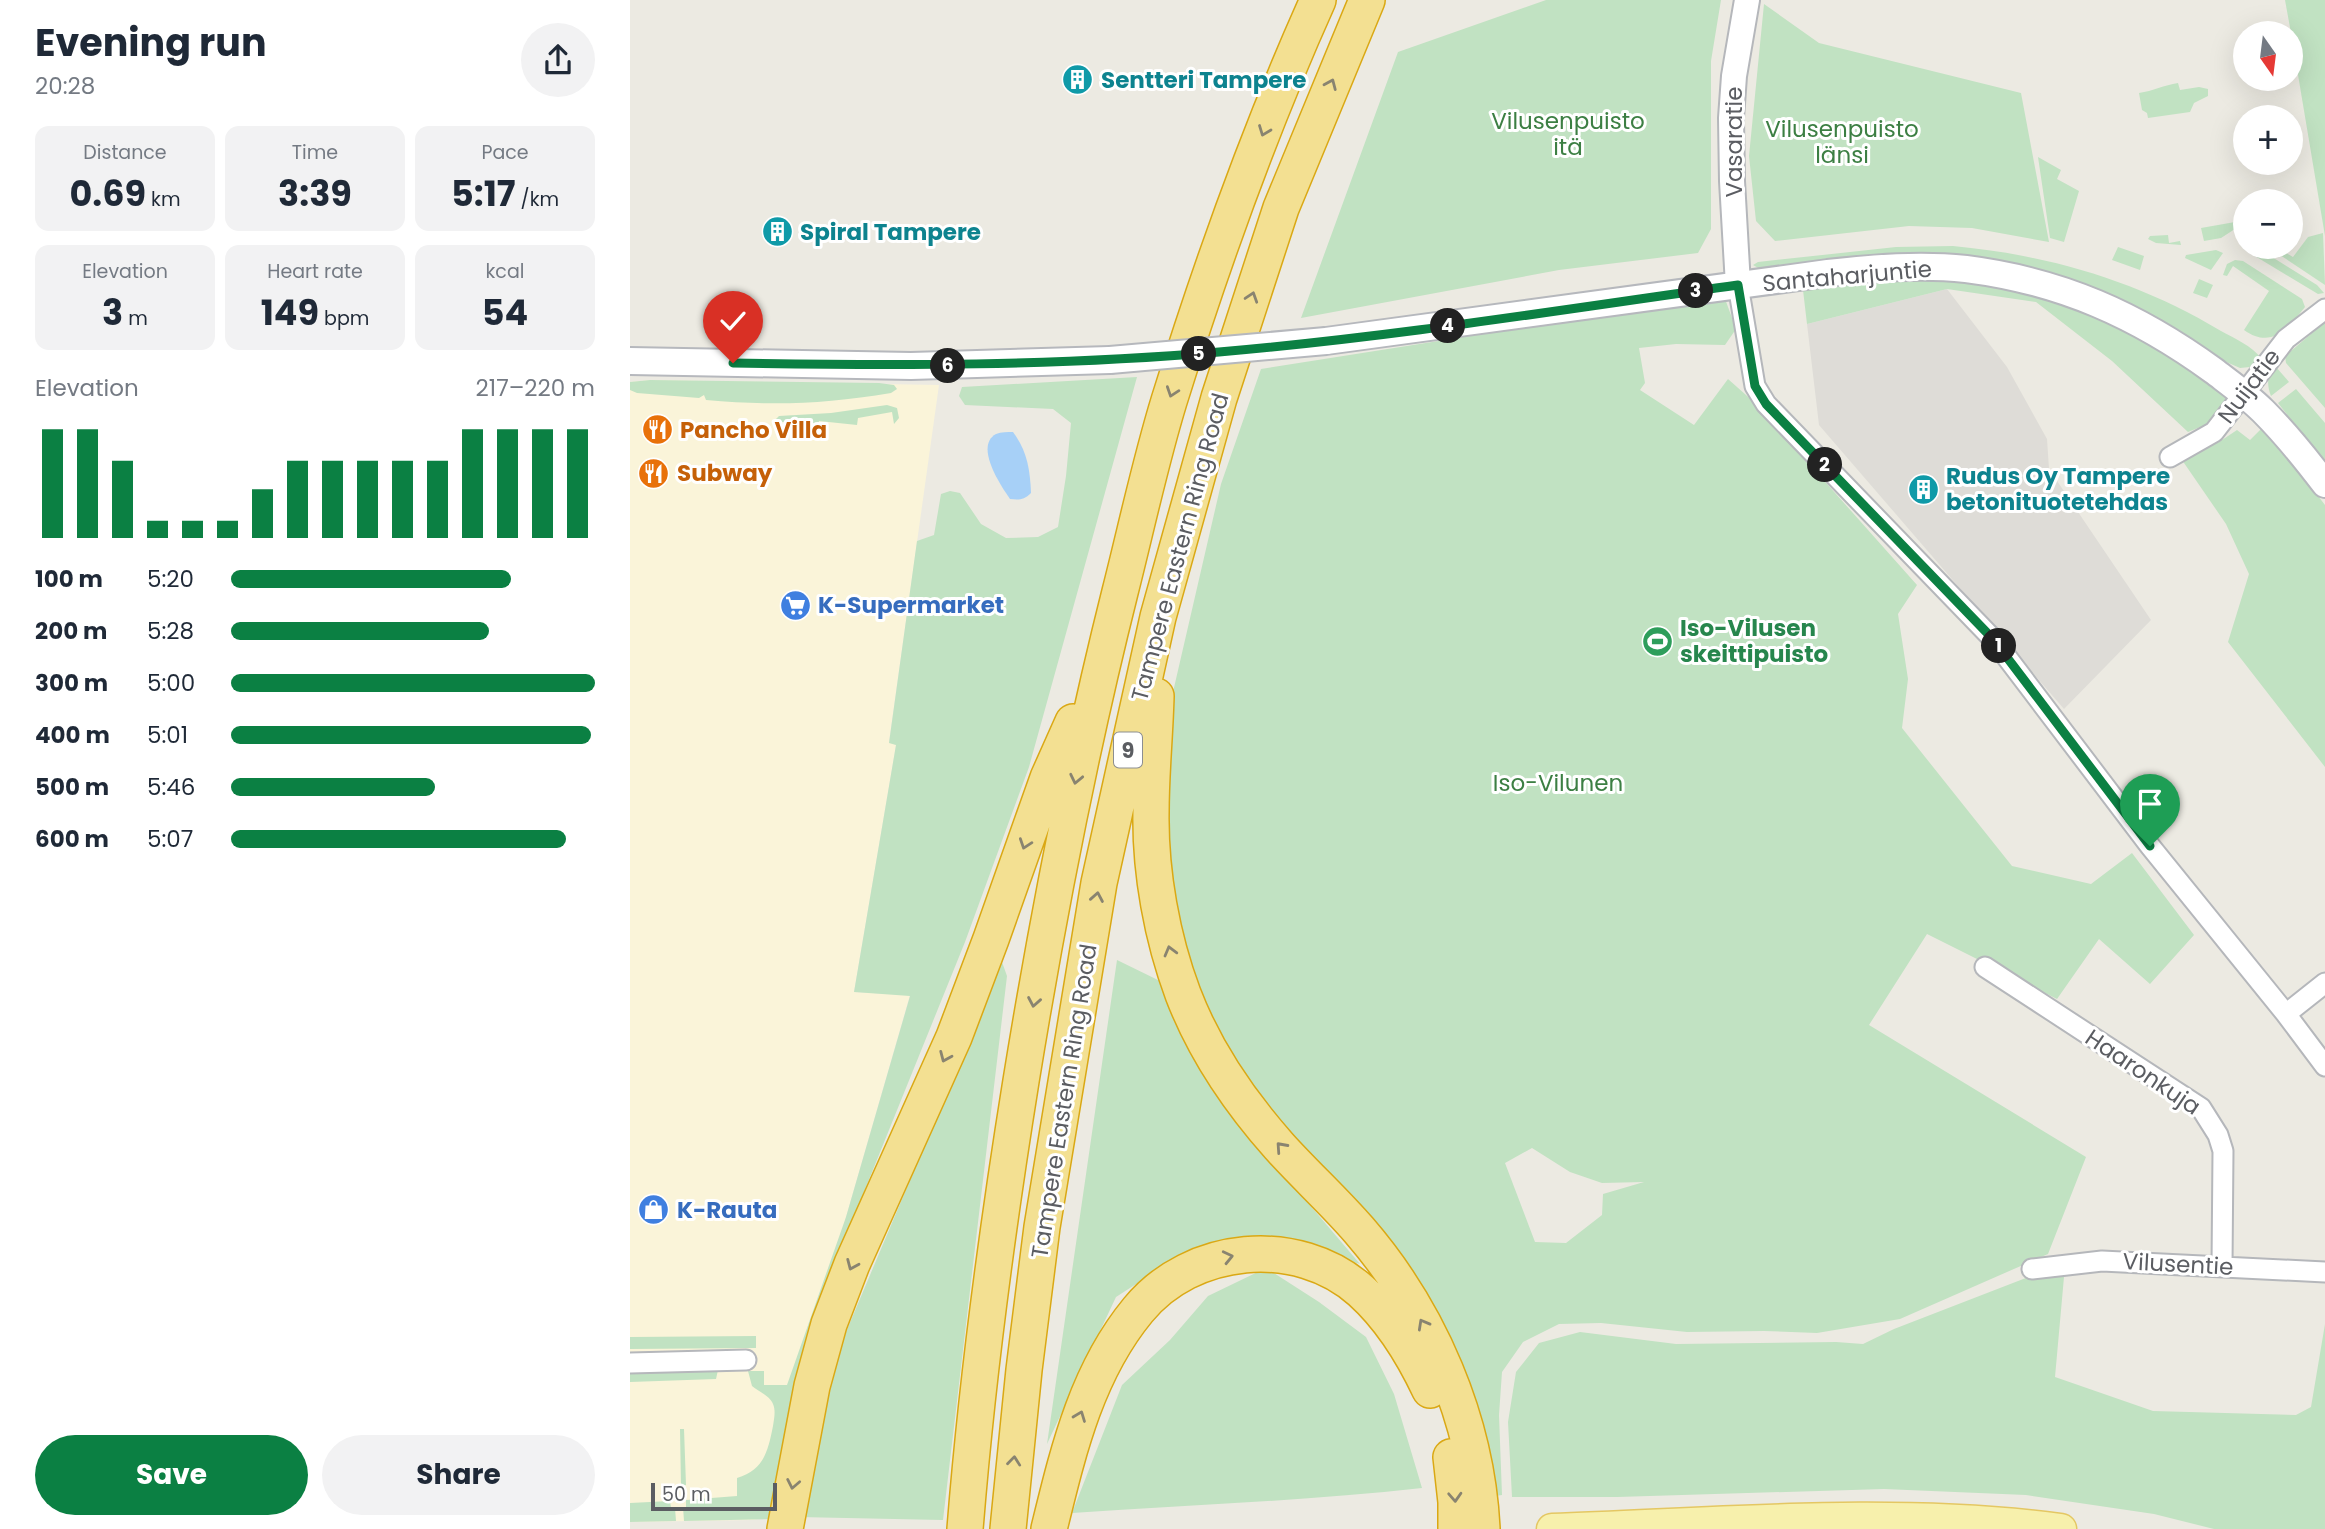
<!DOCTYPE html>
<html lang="en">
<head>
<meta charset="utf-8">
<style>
	:root { --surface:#fff; --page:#f2f2f3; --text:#1f2937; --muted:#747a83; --accent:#0b8043 }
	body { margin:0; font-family:Poppins,sans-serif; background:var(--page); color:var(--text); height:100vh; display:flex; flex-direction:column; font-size:26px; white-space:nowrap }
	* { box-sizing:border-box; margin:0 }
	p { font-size:23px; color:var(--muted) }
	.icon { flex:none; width:38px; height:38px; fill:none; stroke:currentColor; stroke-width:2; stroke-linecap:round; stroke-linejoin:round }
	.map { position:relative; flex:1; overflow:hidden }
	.side { display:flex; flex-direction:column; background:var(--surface); width:630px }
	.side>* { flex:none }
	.needle { width:46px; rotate:166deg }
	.controls { position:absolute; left:1603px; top:21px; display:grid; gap:14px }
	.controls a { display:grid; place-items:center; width:70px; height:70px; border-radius:50%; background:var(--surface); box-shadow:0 7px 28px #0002; font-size:35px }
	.scale { position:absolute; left:21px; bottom:18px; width:126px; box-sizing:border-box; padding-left:7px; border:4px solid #5b5d62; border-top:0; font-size:19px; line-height:24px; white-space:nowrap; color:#5b5d62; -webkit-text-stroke:5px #fff; paint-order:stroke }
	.pin { position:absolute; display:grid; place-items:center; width:60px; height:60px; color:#fff; margin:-72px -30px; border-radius:50% 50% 50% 0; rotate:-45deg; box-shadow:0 0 7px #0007 }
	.pin .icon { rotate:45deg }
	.km { position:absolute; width:35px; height:35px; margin:-18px; border-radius:50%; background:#222; color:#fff; font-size:19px; line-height:35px; text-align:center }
	.round { display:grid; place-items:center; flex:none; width:74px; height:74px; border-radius:37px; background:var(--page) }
	.head { display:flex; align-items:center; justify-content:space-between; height:119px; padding:0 35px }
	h1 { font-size:38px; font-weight:700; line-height:52px }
	.figures { display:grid; grid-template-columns:repeat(3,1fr); gap:10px; height:119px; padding:7px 35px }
	.figures div { display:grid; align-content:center; border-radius:14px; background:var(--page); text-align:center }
	.figures b { font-size:35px; font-weight:700 }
	.figures small { font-size:19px; font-weight:400 }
	.figures p { font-size:19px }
	.chart { height:196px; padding:14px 35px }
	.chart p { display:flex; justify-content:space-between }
	.chart svg { width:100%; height:126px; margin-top:7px; stroke:var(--accent); stroke-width:6 }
	.action { display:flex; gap:14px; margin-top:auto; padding:14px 35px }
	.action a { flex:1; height:80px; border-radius:42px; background:var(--accent); color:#fff; font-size:28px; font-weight:700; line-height:80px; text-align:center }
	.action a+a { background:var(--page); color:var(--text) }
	ul { padding:0 35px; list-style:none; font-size:23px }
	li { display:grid; grid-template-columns:112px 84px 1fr; align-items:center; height:52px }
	li i { height:18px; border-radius:9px; background:var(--accent) }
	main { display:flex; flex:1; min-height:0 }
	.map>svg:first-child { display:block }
	.commercial { fill:#faf4d9 }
	.industrial { fill:#dedcd7 }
	.green { fill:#c1e2c2; fill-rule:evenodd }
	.water { fill:#a7d0f7 }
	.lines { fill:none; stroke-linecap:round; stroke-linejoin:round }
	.minor-casing { stroke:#b5b7bb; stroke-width:23 }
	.tertiary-casing { stroke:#b5b7bb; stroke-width:28 }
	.secondary-casing { stroke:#b6b8bd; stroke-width:30 }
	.primary-casing { stroke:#e4c763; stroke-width:33 }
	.motorway-casing { stroke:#daa814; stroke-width:38 }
	.minor { stroke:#fff; stroke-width:19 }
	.tertiary { stroke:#fff; stroke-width:24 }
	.secondary { stroke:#fff; stroke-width:26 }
	.primary { stroke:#f7f0ac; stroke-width:30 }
	.motorway { stroke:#f3e092; stroke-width:35 }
	.secondary-bridge-casing { stroke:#b6b8bd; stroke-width:30; stroke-linecap:butt }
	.secondary-bridge { stroke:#fff; stroke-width:26 }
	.oneway { stroke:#898470 }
	.route-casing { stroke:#fff; stroke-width:14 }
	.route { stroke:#0b8043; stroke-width:9 }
	.labels { text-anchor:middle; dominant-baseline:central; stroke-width:6; stroke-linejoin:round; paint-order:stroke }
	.shield { fill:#fff; stroke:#8c8e91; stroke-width:2 }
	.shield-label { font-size:21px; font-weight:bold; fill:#5b5d62 }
	.culture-label { font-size:23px; font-weight:bold; fill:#0d838f; stroke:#fff; text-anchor:start }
	.park-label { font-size:23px; fill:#3c7f43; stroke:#fff }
	.street-label { font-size:23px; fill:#5b5d62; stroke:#fff }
	.food-label { font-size:23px; font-weight:bold; fill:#c56008; stroke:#fff; text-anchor:start }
	.shop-label { font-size:23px; font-weight:bold; fill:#366cbe; stroke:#fff; text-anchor:start }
	.leisure-label { font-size:23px; font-weight:bold; fill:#27864d; stroke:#fff; text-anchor:start }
</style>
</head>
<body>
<main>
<section class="side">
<div class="head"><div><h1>Evening run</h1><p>20:28</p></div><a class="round"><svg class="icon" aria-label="share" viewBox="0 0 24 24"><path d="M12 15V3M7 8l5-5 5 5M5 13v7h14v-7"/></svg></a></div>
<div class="figures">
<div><p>Distance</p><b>0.69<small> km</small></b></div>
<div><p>Time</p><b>3:39</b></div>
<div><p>Pace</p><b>5:17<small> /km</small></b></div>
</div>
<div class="figures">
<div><p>Elevation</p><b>3<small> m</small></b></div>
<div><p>Heart rate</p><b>149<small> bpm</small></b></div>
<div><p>kcal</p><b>54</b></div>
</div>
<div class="chart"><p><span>Elevation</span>217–220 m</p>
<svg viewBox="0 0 160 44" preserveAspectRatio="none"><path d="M5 44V6M15 44V6M25 44V17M35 44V38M45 44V38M55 44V38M65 44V27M75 44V17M85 44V17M95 44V17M105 44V17M115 44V17M125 44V6M135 44V6M145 44V6M155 44V6"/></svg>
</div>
<ul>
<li><b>100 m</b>5:20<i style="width:77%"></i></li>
<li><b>200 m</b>5:28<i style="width:71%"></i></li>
<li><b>300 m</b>5:00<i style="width:100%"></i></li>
<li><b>400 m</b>5:01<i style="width:99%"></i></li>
<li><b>500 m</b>5:46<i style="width:56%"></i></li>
<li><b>600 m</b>5:07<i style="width:92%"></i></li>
</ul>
<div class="action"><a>Save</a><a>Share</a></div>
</section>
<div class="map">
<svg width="1695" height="1529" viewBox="0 0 1695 1529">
	<rect width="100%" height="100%" fill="#eceae2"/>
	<path class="commercial" d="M 20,380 L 309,385 L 259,742 L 266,745 L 224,992 L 280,995 L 216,1217 L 136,1518 L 122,1520 L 0,1522 L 0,382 Z"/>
	<path class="industrial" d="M 1317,289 L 1377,367 L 1417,439 L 1419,469 L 1521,620 L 1434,709 L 1189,425 L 1177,324 Z"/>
	<path class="green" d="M 916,0 L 1091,0 L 1081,61 L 1081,229 L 1068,253 L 929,270 L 671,318 L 768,52 Z
		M 1655,0 L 1695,0 L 1695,236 L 1661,33 Z
		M 1134,4 L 1189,43 L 1391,93 L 1419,242 L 1342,228 L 1279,226 L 1145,241 L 1126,221 L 1119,156 Z
		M 1548,83 L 1550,90 L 1569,87 L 1578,89 L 1578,96 L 1564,103 L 1560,112 L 1518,118 L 1517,113 L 1512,110 L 1509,93 C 1523,91 1534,85 1548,83 Z
		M 1408,157 L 1431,170 L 1427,179 L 1449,191 L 1434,242 L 1420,238 Z
		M 1605,222 L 1609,225 L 1608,227 L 1591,238 L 1574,241 L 1571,228 Z
		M 1693,233 L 1695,285 L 1638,247 L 1646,247 L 1663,257 L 1678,237 Z
		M 1538,235 L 1539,243 L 1550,241 L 1551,245 L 1526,243 L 1518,239 L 1520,236 Z
		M 1615,240 L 1615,247 L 1626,247 L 1687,285 L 1694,293 L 1688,294 L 1615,250 L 1613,246 Z
		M 1323,246 C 1419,255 1508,281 1591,331 C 1604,338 1622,346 1631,358 L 1620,367 L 1610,368 L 1594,361 L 1549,330 L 1500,303 L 1454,284 L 1398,268 L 1130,269 L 1123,265 L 1128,262 L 1266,247 Z
		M 1488,247 L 1514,256 L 1510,270 L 1482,260 Z
		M 1586,250 L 1593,253 L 1581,270 L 1555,258 L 1556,255 Z
		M 1605,260 L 1613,261 L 1672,299 L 1675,307 C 1658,328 1642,350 1614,330 L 1639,291 L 1603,266 L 1597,276 L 1593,275 L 1597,264 Z
		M 1283,279 L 1381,286 L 1482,322 L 1541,356 L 1597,399 L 1585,421 L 1558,432 L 1482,361 L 1406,302 L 1317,289 L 1177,324 L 1173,290 Z
		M 1569,279 L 1583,285 L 1577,298 L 1563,293 Z
		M 1094,296 L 1106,329 L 1095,345 L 1046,344 L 1009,348 L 1015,383 L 1010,390 L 1064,425 L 1098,379 L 1125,403 L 1287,585 L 1268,614 L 1278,679 L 1272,728 L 1382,866 L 1461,884 L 1502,853 L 1564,935 L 1520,984 L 1469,939 L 1427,999 L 1297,934 L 1239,1025 L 1456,1157 L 1418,1254 L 1270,1319 L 1187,1333 L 1134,1331 L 1057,1332 L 971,1323 L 929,1324 L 893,1342 L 872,1372 L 869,1415 L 872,1495 L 865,1496 L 841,1402 L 596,1059 L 551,949 L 535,855 L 537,768 L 543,692 L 591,484 L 631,369 ZM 902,1148 L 940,1172 L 972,1183 L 1014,1182 L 973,1194 L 972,1215 L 936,1243 L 905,1242 L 875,1163 Z
		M 1695,322 L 1695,408 L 1656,363 L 1655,356 Z
		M 1646,367 L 1659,382 L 1641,396 C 1637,386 1636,374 1646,367 Z
		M 507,377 L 399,767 L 335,942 L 223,1219 L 142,1519 L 54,1521 L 53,1507 L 56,1507 L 56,1500 L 107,1496 L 107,1478 C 134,1470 138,1451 143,1426 C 144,1419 146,1411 143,1404 C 140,1396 128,1391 122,1386 L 118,1371 L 134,1371 L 134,1385 L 157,1385 L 216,1217 L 280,996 L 224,992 L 266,745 L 259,743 L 287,541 L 304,535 L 311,494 L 320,491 L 330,493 L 351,524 L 376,538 L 408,537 L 428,527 L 436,476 L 441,423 L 423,409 L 335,405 L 329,396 L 332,387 Z
		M 20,380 L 249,383 L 264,385 L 267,389 L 261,393 C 195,404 143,406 76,400 L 74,395 L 69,398 L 7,393 L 0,390 L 0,382 Z
		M 1666,389 L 1695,423 L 1695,463 L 1648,403 Z
		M 257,405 L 267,408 L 269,418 L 264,424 L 262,412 L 228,418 L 227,425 L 189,421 L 188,426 L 144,421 L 149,416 L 201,413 Z
		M 1631,429 L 1661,461 L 1695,505 L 1695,767 L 1598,642 L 1619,574 L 1596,524 L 1552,460 L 1589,442 L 1607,430 L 1620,440 Z
		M 487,960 L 530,981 L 582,1090 L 730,1264 L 644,1238 L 562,1248 L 486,1297 L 417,1444 Z
		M 372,962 L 377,976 L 313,1520 L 168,1517 L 208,1351 Z
		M 636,1268 L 689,1302 L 736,1337 L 764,1394 L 792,1488 C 676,1501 559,1505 442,1513 L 492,1385 L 540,1340 L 578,1296 Z
		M 1401,1276 L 1434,1277 L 1425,1377 L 1523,1411 L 1666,1415 L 1681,1407 L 1695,1324 L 1695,1529 L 1584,1529 L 1524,1514 L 1396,1495 L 1254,1489 L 987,1497 L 882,1497 L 878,1422 L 886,1372 L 909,1343 L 950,1332 L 1046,1344 L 1206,1342 L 1233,1344 L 1264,1329 Z
		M 126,1336 L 126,1348 L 0,1349 L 0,1337 Z
		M 88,1370 L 86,1379 L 0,1382 L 0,1371 Z
		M 50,1429 L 54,1429 L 56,1485 L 51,1486 Z
		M 40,1501 L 41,1508 L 45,1508 L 46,1521 L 0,1522 L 0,1503 Z"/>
	<path class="water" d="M 383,432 C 397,451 400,469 401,493 C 394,500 389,500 380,499 C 371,486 344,446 366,434 C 371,432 378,432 383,432 Z"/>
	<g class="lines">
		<defs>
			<path id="minor" d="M 1108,285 L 1125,386 L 1136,404 L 1363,639 L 1520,846 L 1656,1014 L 1695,1066
				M 1540,457 L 1584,432 L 1656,339 L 1695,309
				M 1355,967 L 1571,1108 L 1588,1135 L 1593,1151 L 1592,1266
				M 1656,1014 L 1695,983
				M 1402,1269 L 1472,1261 L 1695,1272
				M 0,1363 L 116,1360"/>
			<path id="tertiary" d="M 1108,285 L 1102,181 L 1101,118 L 1104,76 L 1117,0"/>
			<path id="secondary" d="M 696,341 L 1198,273 C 1244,268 1290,264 1336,269 C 1431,281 1507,315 1584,371 C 1601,384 1618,396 1633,411 C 1656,434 1676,459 1695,484
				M 0,361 L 281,366 L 480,360"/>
			<path id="primary" d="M 922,1529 C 1091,1523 1263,1507 1431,1529"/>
			<path id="motorway" d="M 526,696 C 525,735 521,773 521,812 C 520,872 532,938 553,994 C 574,1049 610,1102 649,1146 C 675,1175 704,1201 729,1230 C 800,1312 847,1421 852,1529
				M 821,1457 L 826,1502 L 826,1529
				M 155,1529 L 182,1386 L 199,1324 L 222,1264 L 324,1037 L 361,939 L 418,778 L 443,722
				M 335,1529 C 347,1379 367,1230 391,1081 C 418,915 449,755 490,592 C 506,529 520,463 539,401 C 581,266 630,129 688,0
				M 378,1529 L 394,1370 L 412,1227 L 469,883 L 528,617 L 589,398 L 651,208 L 737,0
				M 419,1529 C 438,1452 456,1373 508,1310 C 561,1245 667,1234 731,1291 C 761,1318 783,1354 800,1390"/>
		</defs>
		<use href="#minor" class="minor-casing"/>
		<use href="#tertiary" class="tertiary-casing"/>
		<use href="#secondary" class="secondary-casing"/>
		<use href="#primary" class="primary-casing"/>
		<use href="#motorway" class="motorway-casing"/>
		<use href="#minor" class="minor"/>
		<use href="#tertiary" class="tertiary"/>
		<use href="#secondary" class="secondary"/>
		<use href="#primary" class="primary"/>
		<use href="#motorway" class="motorway"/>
		<defs>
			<path id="secondary-bridge" d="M 480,360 L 696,341"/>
		</defs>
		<use href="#secondary-bridge" class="secondary-bridge-casing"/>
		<use href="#secondary-bridge" class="secondary-bridge"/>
	</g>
	<defs><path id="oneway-chevron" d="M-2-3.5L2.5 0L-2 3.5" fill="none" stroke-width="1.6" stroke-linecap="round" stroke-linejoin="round" transform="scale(1.75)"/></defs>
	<g class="oneway">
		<use href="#oneway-chevron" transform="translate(701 84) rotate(-67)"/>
		<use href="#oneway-chevron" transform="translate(634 131) rotate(111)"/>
		<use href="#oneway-chevron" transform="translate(622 297) rotate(-72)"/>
		<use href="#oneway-chevron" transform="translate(542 392) rotate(109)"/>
		<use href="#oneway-chevron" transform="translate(446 779) rotate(102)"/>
		<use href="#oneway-chevron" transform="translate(395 844) rotate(109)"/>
		<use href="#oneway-chevron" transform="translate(467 897) rotate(-80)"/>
		<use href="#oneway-chevron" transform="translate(540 951) rotate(-105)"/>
		<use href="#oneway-chevron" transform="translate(404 1002) rotate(100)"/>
		<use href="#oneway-chevron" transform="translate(315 1057) rotate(113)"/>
		<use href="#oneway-chevron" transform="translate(651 1147) rotate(-132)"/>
		<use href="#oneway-chevron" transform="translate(598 1257) rotate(-13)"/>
		<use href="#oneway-chevron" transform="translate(222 1265) rotate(113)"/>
		<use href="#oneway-chevron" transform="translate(793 1324) rotate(-119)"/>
		<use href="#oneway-chevron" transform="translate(450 1416) rotate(-69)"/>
		<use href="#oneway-chevron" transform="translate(384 1461) rotate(-84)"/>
		<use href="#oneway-chevron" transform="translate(163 1484) rotate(101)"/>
		<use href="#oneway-chevron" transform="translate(825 1497) rotate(87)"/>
	</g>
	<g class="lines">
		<defs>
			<path id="route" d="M 103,363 C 266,366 427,366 589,352 C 763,337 936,309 1108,285 L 1125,386 L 1136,404 L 1363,639 L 1520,846"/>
		</defs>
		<use href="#route" class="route-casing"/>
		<use href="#route" class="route"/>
	</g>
	<defs>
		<symbol id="building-disc" viewBox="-11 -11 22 22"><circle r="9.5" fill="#0f9aa8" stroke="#fff"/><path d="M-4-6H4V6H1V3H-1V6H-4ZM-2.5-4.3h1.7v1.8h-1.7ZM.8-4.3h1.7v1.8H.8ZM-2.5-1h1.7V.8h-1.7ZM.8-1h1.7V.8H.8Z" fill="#fff"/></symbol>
		<symbol id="restaurant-disc" viewBox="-11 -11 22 22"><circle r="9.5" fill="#e8710a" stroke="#fff"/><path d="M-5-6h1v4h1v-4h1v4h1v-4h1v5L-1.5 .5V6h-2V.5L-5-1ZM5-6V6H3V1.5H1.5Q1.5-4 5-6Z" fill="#fff"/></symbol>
		<symbol id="supermarket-disc" viewBox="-11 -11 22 22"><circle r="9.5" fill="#3f7fe0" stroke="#fff"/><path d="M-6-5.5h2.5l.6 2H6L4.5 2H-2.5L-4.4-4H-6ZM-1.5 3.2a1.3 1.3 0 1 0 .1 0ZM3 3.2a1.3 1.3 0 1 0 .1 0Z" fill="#fff"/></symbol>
		<symbol id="stadium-disc" viewBox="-11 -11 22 22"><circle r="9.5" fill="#2e9e5b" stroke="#fff"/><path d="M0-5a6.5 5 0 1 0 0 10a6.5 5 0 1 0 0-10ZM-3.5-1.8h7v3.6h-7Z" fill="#fff"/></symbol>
		<symbol id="shop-disc" viewBox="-11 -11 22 22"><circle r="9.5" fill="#3f7fe0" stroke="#fff"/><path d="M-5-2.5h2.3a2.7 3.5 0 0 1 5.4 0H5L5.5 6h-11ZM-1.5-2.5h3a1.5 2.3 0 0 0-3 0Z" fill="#fff"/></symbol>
	</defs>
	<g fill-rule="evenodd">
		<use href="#building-disc" x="430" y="62" width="35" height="35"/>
		<use href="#building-disc" x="130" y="214" width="35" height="35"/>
		<use href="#restaurant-disc" x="10" y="412" width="35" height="35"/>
		<use href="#restaurant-disc" x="6" y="456" width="35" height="35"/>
		<use href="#building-disc" x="1276" y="472" width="35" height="35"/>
		<use href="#supermarket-disc" x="148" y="588" width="35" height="35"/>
		<use href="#stadium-disc" x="1010" y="624" width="35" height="35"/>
		<use href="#shop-disc" x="6" y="1192" width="35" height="35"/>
	</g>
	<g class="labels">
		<rect class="shield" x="484" y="732.5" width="28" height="35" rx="5"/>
		<g class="shield-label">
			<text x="498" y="750">9</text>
		</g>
		<g class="culture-label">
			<text x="471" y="80">Sentteri Tampere</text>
			<text x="170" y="232">Spiral Tampere</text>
			<text x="1316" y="476">Rudus Oy Tampere<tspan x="1316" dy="26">betonituotetehdas</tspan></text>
		</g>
		<g class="park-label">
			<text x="938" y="121">Vilusenpuisto<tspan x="938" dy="26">itä</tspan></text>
			<text x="1212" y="129">Vilusenpuisto<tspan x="1212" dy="26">länsi</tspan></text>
			<text x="928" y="783">Iso-Vilunen</text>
		</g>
		<g class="street-label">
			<text transform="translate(1104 142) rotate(-90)">Vasaratie</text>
			<text transform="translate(1217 276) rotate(-5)">Santaharjuntie</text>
			<text transform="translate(1619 386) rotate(-53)">Nuijatie</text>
			<text transform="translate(550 547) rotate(-75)">Tampere Eastern Ring Road</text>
			<text transform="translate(1513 1072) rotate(34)">Haaronkuja</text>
			<text transform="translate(434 1101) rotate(-81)">Tampere Eastern Ring Road</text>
			<text transform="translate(1548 1264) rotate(3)">Vilusentie</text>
		</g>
		<g class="food-label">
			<text x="50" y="430">Pancho Villa</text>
			<text x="47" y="473">Subway</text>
		</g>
		<g class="shop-label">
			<text x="188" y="605">K-Supermarket</text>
			<text x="47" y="1210">K-Rauta</text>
		</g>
		<g class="leisure-label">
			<text x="1050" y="628">Iso-Vilusen<tspan x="1050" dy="26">skeittipuisto</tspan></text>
		</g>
	</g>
</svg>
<div class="controls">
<a><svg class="needle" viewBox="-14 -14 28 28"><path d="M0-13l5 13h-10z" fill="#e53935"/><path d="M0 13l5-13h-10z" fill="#747a83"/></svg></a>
<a>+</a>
<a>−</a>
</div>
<div class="scale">50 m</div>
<div class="pin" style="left:1520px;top:846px;background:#1e9e55"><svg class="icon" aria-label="arrive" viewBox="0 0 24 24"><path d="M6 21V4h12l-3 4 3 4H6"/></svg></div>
<div class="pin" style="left:103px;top:363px;background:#d93025"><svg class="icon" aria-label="check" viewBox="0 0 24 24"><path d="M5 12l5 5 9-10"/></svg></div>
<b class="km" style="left:1369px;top:646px">1</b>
<b class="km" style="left:1195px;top:465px">2</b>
<b class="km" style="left:1066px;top:291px">3</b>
<b class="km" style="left:818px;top:326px">4</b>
<b class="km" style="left:569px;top:354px">5</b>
<b class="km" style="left:318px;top:366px">6</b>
</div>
</main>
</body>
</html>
